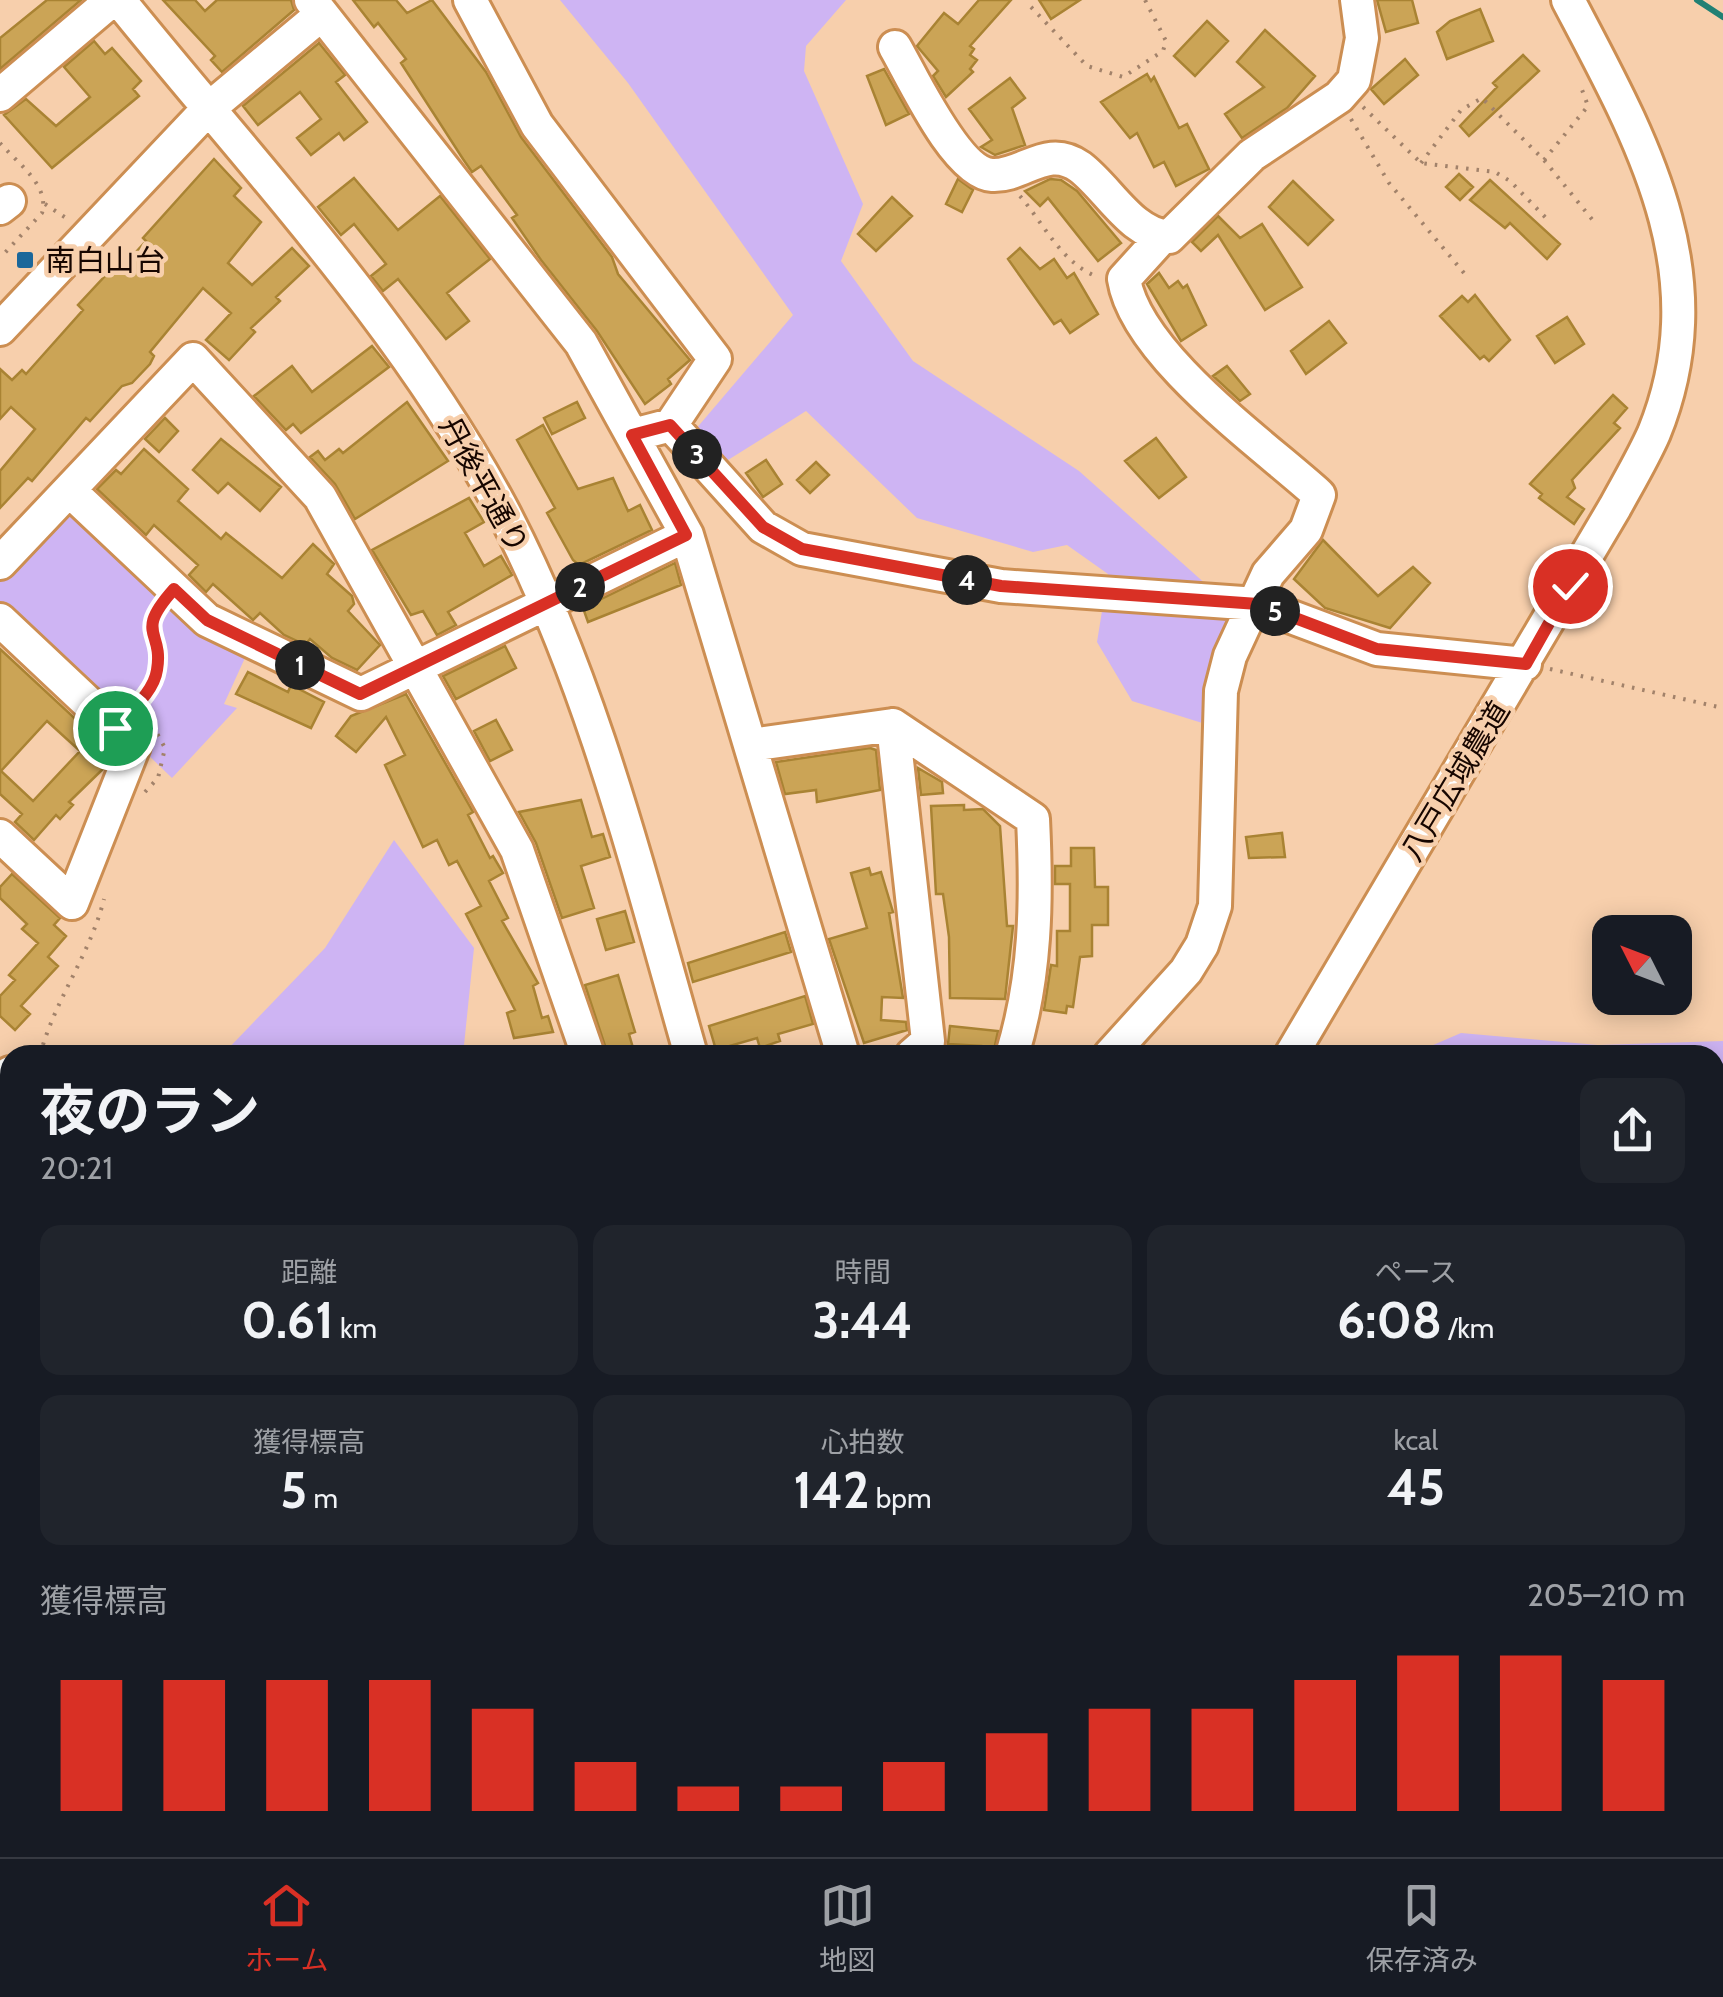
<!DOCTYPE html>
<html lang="ja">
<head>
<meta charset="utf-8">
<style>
	:root { --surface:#171b24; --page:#20242c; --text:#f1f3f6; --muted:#9ea1a6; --line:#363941; --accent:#d93025 }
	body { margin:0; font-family:Cabin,"Noto Sans JP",sans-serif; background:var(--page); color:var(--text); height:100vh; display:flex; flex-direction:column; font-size:38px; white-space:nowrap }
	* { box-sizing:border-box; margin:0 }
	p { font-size:32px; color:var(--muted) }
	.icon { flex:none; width:55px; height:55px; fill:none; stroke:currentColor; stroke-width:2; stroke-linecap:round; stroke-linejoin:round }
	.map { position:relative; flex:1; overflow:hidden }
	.drawer { position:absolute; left:0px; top:1045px; width:1725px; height:812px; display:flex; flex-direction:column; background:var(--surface); border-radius:30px 30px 0 0; box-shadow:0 5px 25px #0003 }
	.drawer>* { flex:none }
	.needle { width:65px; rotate:312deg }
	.buttons { position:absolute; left:1592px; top:915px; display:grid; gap:20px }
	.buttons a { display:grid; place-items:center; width:100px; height:100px; border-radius:20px; background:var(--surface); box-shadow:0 5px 25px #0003; font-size:50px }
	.pin { position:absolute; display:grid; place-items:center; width:85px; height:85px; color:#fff; margin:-42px; border:5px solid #fff; border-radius:50%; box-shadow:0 2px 10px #0007 }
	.km { position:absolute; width:50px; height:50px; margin:-25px; border-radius:50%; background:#222; color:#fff; font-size:28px; line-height:50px; text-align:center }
	.round { display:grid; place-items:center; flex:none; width:105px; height:105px; border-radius:20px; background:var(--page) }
	.summary { display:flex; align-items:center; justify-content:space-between; height:170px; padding:0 40px }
	h1 { font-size:55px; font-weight:700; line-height:75px }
	.metrics { display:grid; grid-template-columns:repeat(3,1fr); gap:15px; height:170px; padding:10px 40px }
	.metrics div { display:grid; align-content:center; border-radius:20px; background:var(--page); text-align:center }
	.metrics b { font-size:50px; font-weight:700 }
	.metrics small { font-size:28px; font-weight:400 }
	.metrics p { font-size:28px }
	.chart { height:280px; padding:20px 40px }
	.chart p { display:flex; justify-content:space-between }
	.chart svg { width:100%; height:180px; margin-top:10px; stroke:var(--accent); stroke-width:6 }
	.tab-bar { display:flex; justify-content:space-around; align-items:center; height:140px; border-top:2px solid var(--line); background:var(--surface); font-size:28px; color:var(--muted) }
	.tab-bar a { display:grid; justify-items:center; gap:5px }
	.tab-bar .current { color:var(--accent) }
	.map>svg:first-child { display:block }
	.green { fill:#ceb4f3 }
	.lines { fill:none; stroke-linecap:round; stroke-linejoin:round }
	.stream { stroke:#218074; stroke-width:6 }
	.building { fill:#cba456; stroke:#a98333; stroke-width:2.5; fill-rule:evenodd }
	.minor-casing { stroke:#cc8e52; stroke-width:38 }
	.highway-casing { stroke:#fff; stroke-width:50 }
	.path { stroke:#a2826a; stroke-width:4; stroke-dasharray:2.5 8; stroke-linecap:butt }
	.minor { stroke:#fff; stroke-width:32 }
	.highway { stroke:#86c4f6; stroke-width:45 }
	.route-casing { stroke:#fff; stroke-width:20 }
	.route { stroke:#d93025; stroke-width:12 }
	.poi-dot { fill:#1b679a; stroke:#f7cfac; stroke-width:4 }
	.labels { text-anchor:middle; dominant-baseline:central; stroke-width:9; stroke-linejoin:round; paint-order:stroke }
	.poi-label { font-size:30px; fill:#170600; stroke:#f7cfac; text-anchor:start }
	.street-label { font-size:30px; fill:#170600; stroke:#f7cfac }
</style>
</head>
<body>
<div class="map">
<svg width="1723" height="1857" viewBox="0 0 1723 1857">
	<rect width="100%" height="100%" fill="#f7cfac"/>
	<path class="green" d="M 560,0 L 846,0 L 806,46 L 804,71 L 863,204 L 841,261 L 913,361 L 1079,471 L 1255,628 L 1215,727 L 1132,701 L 1097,642 L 1108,574 L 1067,545 L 1033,552 L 917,518 L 806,411 L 728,460 L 695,430 L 793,315 L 628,83 Z
		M 66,502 L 249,649 L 224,704 L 237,708 L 172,778 L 0,612 L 0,573 Z
		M 394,840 L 474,948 L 463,1055 L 222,1055 L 325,948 Z
		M 1461,1033 L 1598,1045 L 1723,1041 L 1723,1508 L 1715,1507 L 1715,1055 L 1410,1055 Z
		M 0,1214 L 10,1215 L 10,1288 L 0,1281 Z
		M 10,1460 L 10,1593 L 0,1587 L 0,1470 Z
		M 0,1702 L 10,1707 L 10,1848 L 271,1848 L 288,1857 L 0,1857 Z
		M 1723,1730 L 1723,1857 L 1430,1857 L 1425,1848 L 1715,1848 L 1715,1742 Z
		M 472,1848 L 1086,1848 L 1083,1857 L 489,1857 Z"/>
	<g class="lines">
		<path class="stream" d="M 1697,0 L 1723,17"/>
	</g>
	<path class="building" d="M 47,0 L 81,0 L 0,69 L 0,38 Z
		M 163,0 L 195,0 L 205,11 L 217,0 L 291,0 L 294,10 L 222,72 L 211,60 L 215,56 Z
		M 353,0 L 396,0 L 407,13 L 432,0 L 486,72 L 521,137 L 612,257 L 618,274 L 690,360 L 668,379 L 671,384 L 645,404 L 597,331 L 541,260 L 512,218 L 517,215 L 481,166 L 472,172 L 463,159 L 401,63 L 406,59 L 378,23 L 374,27 Z
		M 979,0 L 1011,0 L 970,46 L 974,49 L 970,55 L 977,60 L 970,69 L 973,72 L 946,97 L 933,76 L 938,71 L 917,46 L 944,13 L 958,24 Z
		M 1039,0 L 1080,0 L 1051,19 Z
		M 1377,0 L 1412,0 L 1418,23 L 1386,32 Z
		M 1480,9 L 1493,41 L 1447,59 L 1437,32 L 1450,21 Z
		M 1207,21 L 1228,41 L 1195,76 L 1174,56 Z
		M 1265,30 L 1315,76 L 1287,108 L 1242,138 L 1225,114 L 1264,87 L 1237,62 Z
		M 94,41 L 105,54 L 112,48 L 141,81 L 133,89 L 139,96 L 52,168 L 4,115 L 26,99 L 56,126 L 90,97 L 64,67 Z
		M 319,43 L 345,75 L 336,82 L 367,122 L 344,140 L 339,133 L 311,155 L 297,138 L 321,119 L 300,92 L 258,125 L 243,106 Z
		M 1523,55 L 1539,71 L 1469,136 L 1460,126 L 1497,87 L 1493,83 Z
		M 1405,59 L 1418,75 L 1384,104 L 1371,89 Z
		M 884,69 L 909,114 L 886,125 L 867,76 Z
		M 1147,74 L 1151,81 L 1154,77 L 1179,128 L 1187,124 L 1209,169 L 1176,186 L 1164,162 L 1154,167 L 1137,133 L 1130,138 L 1101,102 Z
		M 1010,78 L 1025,98 L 1012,108 L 1025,145 L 995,155 L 981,147 L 992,140 L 969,109 Z
		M 214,159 L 241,188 L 234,196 L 261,222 L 228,263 L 252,285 L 292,248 L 309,266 L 276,297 L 280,301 L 251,328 L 255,332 L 229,360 L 206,340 L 231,313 L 203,288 L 150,352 L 154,356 L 150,364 L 132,383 L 122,386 L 90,421 L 86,418 L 32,481 L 28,478 L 0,508 L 0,471 L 35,429 L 11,407 L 0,419 L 0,369 L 12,380 L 22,370 L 26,374 L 83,310 L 78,305 L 120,260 L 125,264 L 146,241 L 143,238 Z
		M 1459,174 L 1473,187 L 1460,200 L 1446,187 Z
		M 354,178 L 398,230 L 440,196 L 490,259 L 447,293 L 469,321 L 446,339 L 398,279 L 383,291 L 371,276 L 386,264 L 354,224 L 341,235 L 318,207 Z
		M 958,179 L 973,190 L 962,212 L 946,204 Z
		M 1050,179 L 1061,180 L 1077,191 L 1121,243 L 1098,261 L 1048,198 L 1040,206 L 1025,191 Z
		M 1490,180 L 1560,244 L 1547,259 L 1510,223 L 1505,228 L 1470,200 Z
		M 1293,181 L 1333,220 L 1308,245 L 1269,207 Z
		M 892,197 L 912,216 L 876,251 L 858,234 Z
		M 1218,216 L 1240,238 L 1262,224 L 1302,287 L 1265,310 L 1218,235 L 1201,251 L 1192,242 Z
		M 1020,248 L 1040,269 L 1054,259 L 1067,278 L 1074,273 L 1098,314 L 1070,333 L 1061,320 L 1054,324 L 1008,259 Z
		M 1159,273 L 1169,288 L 1178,281 L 1183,288 L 1187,285 L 1206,325 L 1181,341 L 1147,284 Z
		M 1475,295 L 1510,340 L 1489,361 L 1484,356 L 1480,359 L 1440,316 L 1462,296 L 1468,302 Z
		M 1567,317 L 1584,344 L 1555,363 L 1537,336 Z
		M 1329,321 L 1346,343 L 1306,374 L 1291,351 Z
		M 372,346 L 389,367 L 301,433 L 293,424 L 286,430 L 254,396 L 292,366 L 312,392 Z
		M 1227,366 L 1250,394 L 1240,401 L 1213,376 Z
		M 1613,395 L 1627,408 L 1614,423 L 1620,428 L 1572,480 L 1575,488 L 1567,497 L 1584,509 L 1574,524 L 1539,498 L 1542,494 L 1530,484 Z
		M 407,402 L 448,461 L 355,519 L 335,484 L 310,457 L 318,451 L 325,460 L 339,449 L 343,453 Z
		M 577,402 L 585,418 L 552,434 L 544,418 Z
		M 165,418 L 178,431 L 159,452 L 145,439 Z
		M 543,425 L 578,489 L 613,478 L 628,511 L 640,505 L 652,530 L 579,565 L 573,560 L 547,513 L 555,508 L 517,440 Z
		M 1156,438 L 1186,477 L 1159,498 L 1125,461 Z
		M 221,439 L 281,487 L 260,511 L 228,483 L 218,493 L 193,470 Z
		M 144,449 L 188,489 L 178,501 L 221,539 L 226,533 L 282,578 L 313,544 L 334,564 L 327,574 L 352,596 L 354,604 L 348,611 L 380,645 L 357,670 L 332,658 L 310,639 L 305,645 L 284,635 L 260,613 L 253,620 L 213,584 L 206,592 L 189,575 L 198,565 L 154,525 L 146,535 L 97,489 L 116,470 L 121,474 Z
		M 766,460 L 782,484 L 763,497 L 746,473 Z
		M 816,462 L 829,475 L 810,493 L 797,480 Z
		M 469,498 L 484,522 L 465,533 L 484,566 L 501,556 L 512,575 L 448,612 L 456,625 L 437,635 L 423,611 L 411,615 L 372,550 Z
		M 1323,540 L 1378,596 L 1413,567 L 1430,583 L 1390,628 L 1325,608 L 1294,579 Z
		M 675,563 L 681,585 L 588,622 L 583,608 Z
		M 505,646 L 516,668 L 456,699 L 443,676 Z
		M 0,649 L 110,751 L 104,768 L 69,802 L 73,805 L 60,819 L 56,815 L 34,840 L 15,822 L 22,814 L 0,794 ZM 47,721 L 80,751 L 33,801 L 1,771 Z
		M 248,672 L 288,692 L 291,685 L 324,702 L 311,728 L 236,694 Z
		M 406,694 L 473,812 L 468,815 L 490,858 L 493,856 L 503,873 L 489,881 L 508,918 L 502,921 L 538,983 L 533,986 L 542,1018 L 548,1016 L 553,1032 L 514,1038 L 507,1013 L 515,1010 L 466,914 L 481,906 L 457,861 L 449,865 L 437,840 L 423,847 L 385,765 L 405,755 L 386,717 L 356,752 L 336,736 L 351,716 Z
		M 496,720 L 512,750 L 490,761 L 474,731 Z
		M 870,748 L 876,750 L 880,790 L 817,802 L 816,790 L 785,794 L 776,762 Z
		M 918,768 L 942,782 L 943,793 L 921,795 Z
		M 581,800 L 592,837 L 603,834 L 610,857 L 581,866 L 594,908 L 562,918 L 536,843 L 519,812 Z
		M 964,805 L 964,810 L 983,809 L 1000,826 L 1007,926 L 1013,926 L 1005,999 L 950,998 L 949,937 L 943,894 L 936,894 L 931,806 Z
		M 1282,833 L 1285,857 L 1249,858 L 1246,837 Z
		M 1071,848 L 1094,848 L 1095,887 L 1108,887 L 1108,925 L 1092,925 L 1092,956 L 1080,957 L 1073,1007 L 1067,1006 L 1066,1013 L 1044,1010 L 1051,965 L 1057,966 L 1057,931 L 1070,931 L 1070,884 L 1055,884 L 1055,866 L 1071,866 Z
		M 869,868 L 871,875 L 881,872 L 893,912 L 889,913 L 903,998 L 882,997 L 881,1020 L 906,1022 L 907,1030 L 864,1043 L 829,939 L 867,928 L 851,873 Z
		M 12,874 L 60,918 L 54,925 L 66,936 L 48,957 L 58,966 L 21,1006 L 30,1014 L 15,1030 L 0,1016 L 0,996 L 15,980 L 9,975 L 38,943 L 22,929 L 27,924 L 0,898 L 0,887 Z
		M 625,911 L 634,942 L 606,950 L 597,919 Z
		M 785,932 L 791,952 L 693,982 L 688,963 Z
		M 618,975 L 635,1032 L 629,1034 L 635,1055 L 608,1055 L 585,985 Z
		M 805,996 L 813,1024 L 778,1034 L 780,1041 L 760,1048 L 757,1038 L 716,1050 L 709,1026 Z
		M 950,1026 L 998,1031 L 993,1055 L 980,1055 L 981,1046 L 948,1044 Z"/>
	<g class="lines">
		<defs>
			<path id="minor" d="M 119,0 C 252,165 404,324 504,513 C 592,682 639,873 691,1055
				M 311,0 L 581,343 L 687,535 L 843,1055
				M 470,0 L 537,125 L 715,359 L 671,425
				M 895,47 C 912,76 956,173 992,175 C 1023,177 1047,143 1080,167 C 1109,189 1131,234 1169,237 L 1252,155 L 1339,97 L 1354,80 L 1362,38 L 1357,0
				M 0,95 L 112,0
				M 0,208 L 9,201
				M 0,329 L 207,110 L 322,14
				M 633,435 L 671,425 L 763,527 L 802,549 L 1001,586 L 1257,604 L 1377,649 L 1525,664
				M 70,491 L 207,620 L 361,694 L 687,535
				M 0,563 L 193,359 L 320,497 L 517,850 L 588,1055
				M 0,620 L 134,746 L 72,903 L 0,836
				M 893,725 L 928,1041 L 912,1055
				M 751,745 L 893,725 L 1033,819 C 1037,900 1036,977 1012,1055
				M 1110,1055 L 1186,971 L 1202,945 L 1215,906 L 1221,691 L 1230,656 L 1268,574 L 1306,530 L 1319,495 C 1264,445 1136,355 1124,279 L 1163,236
				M 1291,1055 L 1615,507 C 1628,483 1643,458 1654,433 C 1719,273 1641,139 1568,0
				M 0,1116 L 10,1073
				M 1466,1848 L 1470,1857
				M 1030,1857 L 1033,1848"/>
			<path id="highway" d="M 0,1639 L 10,1644
				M 340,1848 L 356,1857
				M 406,1848 L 422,1857"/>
		</defs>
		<use href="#minor" class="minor-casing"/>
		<use href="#highway" class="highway-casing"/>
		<path class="path" d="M 1031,7 L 1087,66 L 1123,77 L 1163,51 L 1166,41 L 1145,0
			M 1363,107 L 1421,163 L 1495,172 L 1510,181 L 1548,220
			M 1351,119 L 1389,183 L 1469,279
			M 0,143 C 17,163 50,185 42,213 L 0,258
			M 1544,160 L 1588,106 L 1581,87
			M 1421,163 L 1461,110 L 1482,98 L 1544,160 L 1595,223
			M 1020,196 C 1044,224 1062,264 1098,277
			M 45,204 L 66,218
			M 1550,669 L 1723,708
			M 128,701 L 143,715
			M 135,706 C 174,660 142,655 156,609
			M 145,792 L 158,778 L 165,748 L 153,726
			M 40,1055 C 55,999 90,955 104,899
			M 0,1157 L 10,1140"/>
		<use href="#minor" class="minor"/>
		<use href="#highway" class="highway"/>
	</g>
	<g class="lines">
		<defs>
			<path id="route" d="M 115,728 C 130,711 154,692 157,670 C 164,629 133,635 174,589 L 207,620 L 360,694 L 686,535 L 632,435 L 670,425 L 763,527 L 802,549 L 1001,586 L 1258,604 L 1377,649 L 1526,664 L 1570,586"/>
		</defs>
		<use href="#route" class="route-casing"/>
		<use href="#route" class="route"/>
	</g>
	<rect class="poi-dot" x="15" y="250" width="20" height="20" rx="5"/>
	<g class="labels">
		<g class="poi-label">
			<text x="45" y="260">南白山台</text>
		</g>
		<g class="street-label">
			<text transform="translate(484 485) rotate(61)">丹後平通り</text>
			<text transform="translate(1455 781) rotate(-59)">八戸広域農道</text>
		</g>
	</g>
</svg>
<div class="buttons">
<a><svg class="needle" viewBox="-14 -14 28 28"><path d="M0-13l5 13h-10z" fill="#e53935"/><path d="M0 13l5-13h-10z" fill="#9ea1a6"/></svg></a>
</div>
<div class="pin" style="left:115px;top:728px;background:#1e9e55"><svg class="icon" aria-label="arrive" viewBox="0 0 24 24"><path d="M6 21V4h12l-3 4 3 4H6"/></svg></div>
<div class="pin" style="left:1570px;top:586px;background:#d93025"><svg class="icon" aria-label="check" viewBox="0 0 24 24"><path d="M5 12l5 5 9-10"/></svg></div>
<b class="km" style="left:300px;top:665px">1</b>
<b class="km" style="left:580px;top:587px">2</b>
<b class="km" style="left:697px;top:454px">3</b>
<b class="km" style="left:967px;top:580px">4</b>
<b class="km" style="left:1275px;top:611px">5</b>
<section class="drawer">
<div class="summary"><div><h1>夜のラン</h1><p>20:21</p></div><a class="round"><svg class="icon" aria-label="share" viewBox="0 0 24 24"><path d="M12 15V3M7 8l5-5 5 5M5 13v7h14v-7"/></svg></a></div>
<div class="metrics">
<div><p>距離</p><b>0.61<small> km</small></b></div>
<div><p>時間</p><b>3:44</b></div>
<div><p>ペース</p><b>6:08<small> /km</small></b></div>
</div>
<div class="metrics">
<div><p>獲得標高</p><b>5<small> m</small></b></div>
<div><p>心拍数</p><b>142<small> bpm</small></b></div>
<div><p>kcal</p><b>45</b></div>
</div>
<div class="chart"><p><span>獲得標高</span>205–210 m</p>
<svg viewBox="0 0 160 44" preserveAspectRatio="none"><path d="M5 44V12M15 44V12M25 44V12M35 44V12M45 44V19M55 44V32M65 44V38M75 44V38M85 44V32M95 44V25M105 44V19M115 44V19M125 44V12M135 44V6M145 44V6M155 44V12"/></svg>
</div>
</section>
</div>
<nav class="tab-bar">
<a class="current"><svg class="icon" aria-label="home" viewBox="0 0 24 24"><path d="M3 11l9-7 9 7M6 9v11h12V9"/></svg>ホーム</a>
<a><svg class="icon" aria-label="map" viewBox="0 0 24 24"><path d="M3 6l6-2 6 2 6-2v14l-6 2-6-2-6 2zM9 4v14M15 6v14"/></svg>地図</a>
<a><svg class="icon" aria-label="saved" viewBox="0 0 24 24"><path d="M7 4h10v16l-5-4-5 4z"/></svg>保存済み</a>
</nav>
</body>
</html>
